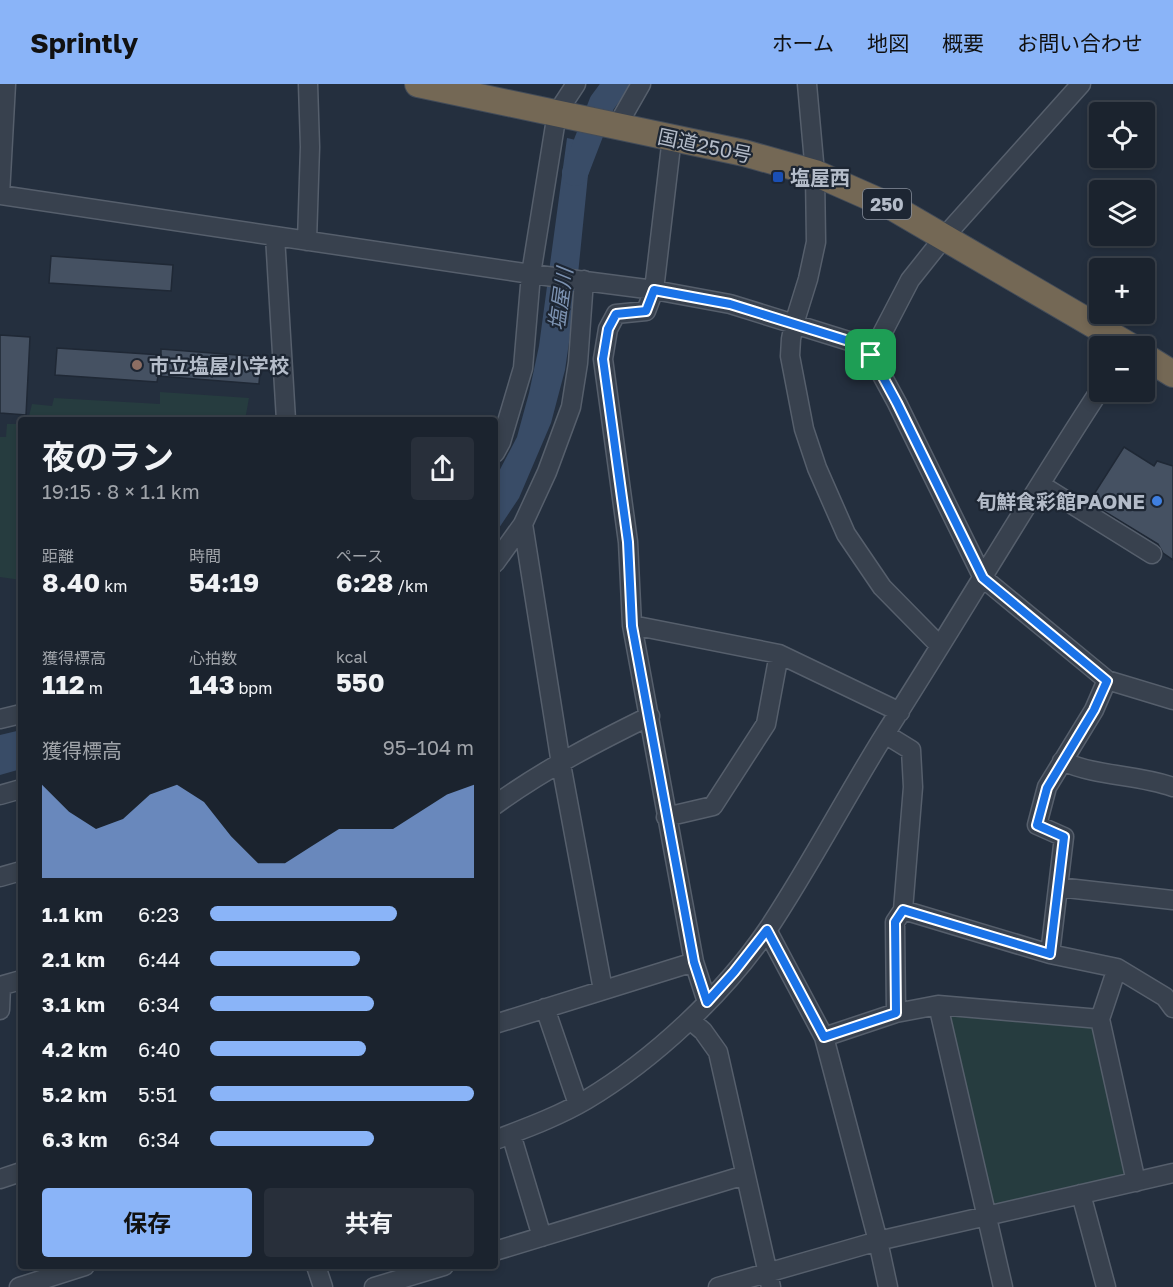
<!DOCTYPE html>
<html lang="ja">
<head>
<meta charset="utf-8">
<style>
	:root { --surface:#1b232e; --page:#282f3a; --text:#f1f3f6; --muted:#a0a4aa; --line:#39404a; --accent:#8ab4f8 }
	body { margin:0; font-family:"Golos Text","Noto Sans JP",sans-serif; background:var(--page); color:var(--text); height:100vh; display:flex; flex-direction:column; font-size:22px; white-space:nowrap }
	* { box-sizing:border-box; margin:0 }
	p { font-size:20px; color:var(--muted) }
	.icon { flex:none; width:33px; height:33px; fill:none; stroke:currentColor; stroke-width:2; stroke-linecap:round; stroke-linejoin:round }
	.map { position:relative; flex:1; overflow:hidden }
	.details { position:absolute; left:18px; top:333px; width:480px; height:852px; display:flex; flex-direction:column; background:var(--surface); border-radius:6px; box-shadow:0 3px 9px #0003,0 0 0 2px var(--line) }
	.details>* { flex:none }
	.buttons { position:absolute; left:1089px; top:18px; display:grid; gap:12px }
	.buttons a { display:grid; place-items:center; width:66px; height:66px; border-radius:6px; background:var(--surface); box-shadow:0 3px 9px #0003,0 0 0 2px var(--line); font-size:30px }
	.pin { position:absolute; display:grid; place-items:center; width:51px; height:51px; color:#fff; margin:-26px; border-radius:12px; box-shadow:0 3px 9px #0006 }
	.round { display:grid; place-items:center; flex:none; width:63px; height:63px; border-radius:6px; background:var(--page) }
	.summary { display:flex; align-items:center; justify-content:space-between; height:102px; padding:0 24px }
	h1 { font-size:33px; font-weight:700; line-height:45px }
	.metrics { display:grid; grid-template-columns:repeat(3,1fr); gap:9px; height:102px; padding:6px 24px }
	.metrics div { display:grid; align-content:center }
	.metrics b { font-size:26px; font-weight:700 }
	.metrics small { font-size:16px; font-weight:400 }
	.metrics p { font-size:16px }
	.chart { height:168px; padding:12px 24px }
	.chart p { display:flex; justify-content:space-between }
	.chart svg { width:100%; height:108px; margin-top:6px; fill:var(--accent); opacity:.7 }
	.cta { display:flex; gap:12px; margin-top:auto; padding:12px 24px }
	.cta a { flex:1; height:69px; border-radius:6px; background:var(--accent); color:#111; font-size:24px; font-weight:700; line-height:69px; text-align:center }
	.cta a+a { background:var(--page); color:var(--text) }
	ul { padding:0 24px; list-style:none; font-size:20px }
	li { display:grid; grid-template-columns:96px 72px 1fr; align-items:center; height:45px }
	li i { height:15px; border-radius:8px; background:var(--accent) }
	header { display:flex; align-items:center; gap:36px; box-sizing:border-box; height:84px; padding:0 30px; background:var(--accent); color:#111 }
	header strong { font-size:28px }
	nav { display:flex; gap:33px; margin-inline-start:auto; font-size:21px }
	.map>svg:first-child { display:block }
	.green { fill:#263c3f }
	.water { fill:#394c67 }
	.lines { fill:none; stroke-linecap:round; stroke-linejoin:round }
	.river { stroke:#394c67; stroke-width:26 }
	.building { fill:#455162; stroke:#1f2835; stroke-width:1.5 }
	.minor-casing { stroke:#565f6c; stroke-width:21 }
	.highway-casing { stroke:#434c59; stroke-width:28 }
	.minor { stroke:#38414e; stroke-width:18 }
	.highway { stroke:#746855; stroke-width:26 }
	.route-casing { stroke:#fff; stroke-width:12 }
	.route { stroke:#1a73e8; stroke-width:8 }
	.transit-dot { fill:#1a4fb4; stroke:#1d2633; stroke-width:2 }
	.education-dot { fill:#8d6e63; stroke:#1d2633; stroke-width:2 }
	.shop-dot { fill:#3f7fe0; stroke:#1d2633; stroke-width:2 }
	.labels { text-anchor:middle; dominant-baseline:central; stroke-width:4.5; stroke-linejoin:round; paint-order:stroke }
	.shield { fill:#1d2633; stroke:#878f9c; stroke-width:1.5 }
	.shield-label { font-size:18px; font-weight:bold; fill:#b4bcc9 }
	.street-label { font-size:20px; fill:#b4bcc9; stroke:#1d2633 }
	.poi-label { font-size:20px; font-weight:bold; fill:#b4bcc9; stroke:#1d2633; text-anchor:start }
	.water-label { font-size:21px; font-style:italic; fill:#7c92b1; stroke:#1d2633 }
</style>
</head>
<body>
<header>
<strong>Sprintly</strong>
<nav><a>ホーム</a><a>地図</a><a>概要</a><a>お問い合わせ</a></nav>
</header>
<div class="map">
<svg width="1173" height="1203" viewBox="0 0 1173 1203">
	<rect width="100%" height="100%" fill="#242f3e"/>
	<path class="green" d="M 160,308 L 249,314 L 245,336 L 28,336 L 32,320 L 52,322 L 54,314 L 160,320 Z
		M 7,340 L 21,340 L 21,496 L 0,493 L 0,353 L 6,353 Z
		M 953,927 L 1091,939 L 1096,945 L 1127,1093 L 1000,1124 L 991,1118 L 948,933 Z"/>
	<path class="water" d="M 567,54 L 598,61 L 588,91 L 576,210 L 565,286 L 551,339 L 519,414 L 495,450 L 495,395 L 517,353 L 529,309 L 539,262 Z
		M 21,646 L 21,685 L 0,691 L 0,651 Z"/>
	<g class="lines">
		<path class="river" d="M 575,89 L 602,19 L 616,0"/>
	</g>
	<path class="building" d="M 51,172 L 173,181 L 171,207 L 49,199 Z
		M 0,251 L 30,253 L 26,331 L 0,329 Z
		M 57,264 L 161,271 L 161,265 L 261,273 L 259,300 L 158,292 L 157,298 L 55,291 Z
		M 1124,363 L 1154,382 L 1157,377 L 1173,382 L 1173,476 L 1163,469 L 1158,460 L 1089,418 Z"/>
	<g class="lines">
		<defs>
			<path id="minor" d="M 807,0 L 815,89 L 816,158 L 808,195 L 794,240 L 791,255 L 790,272 L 804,345 L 817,384 L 846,450 L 882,503 L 940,562
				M 617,42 L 641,0
				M 672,53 L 654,206 L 646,227 L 616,230 L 608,245 L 603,275 L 628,458 L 632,541 L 694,878 L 707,918
				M 0,111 L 531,190 L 654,206 L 730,220 L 852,258 L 871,271 L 897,319 L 983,494 L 1107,596 L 1173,616
				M 0,111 L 6,0
				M 275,152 L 286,336
				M 307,157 L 310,63 L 308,0
				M 871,271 L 910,196 L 945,152 L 1081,0
				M 495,369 L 501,358 L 523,284 L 531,190 L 557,29 L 576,0
				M 1041,401 L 1152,470
				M 523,440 L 561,680 L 603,906
				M 495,479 L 523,440 L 547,388 L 571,323 L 578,279 L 584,196
				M 632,541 L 779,570 L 900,628
				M 0,635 L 21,630
				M 885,650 L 911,666 L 913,703 L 903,826 L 895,838 L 896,929
				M 1062,677 C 1098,693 1136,690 1173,703
				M 0,711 L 21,705
				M 495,721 C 543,686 597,658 650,632
				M 666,733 L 713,722 L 766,640 L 779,570
				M 0,793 L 21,787
				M 1058,803 L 1173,816
				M 903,826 L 1050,870 L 1117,884 L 1165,913 L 1173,924
				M 767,846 L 824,953 L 878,1157 L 888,1203
				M 1050,870 L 1064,753 L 1037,741 L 1047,703 L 1094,626 L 1107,596
				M 1117,884 L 1100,935 L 1136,1098
				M 0,902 L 21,896
				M 938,921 L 1003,1203
				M 545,924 L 578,1020
				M 0,926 L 1,902
				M 690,936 L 703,947 L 718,968 L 771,1203
				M 495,940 L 694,878
				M 824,953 L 896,929 L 938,921 L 1100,935
				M 511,1050 L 542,1153
				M 495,1056 C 526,1044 557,1033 586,1016 C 653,976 724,910 768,845 C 810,782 845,714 885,650 C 958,536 1026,419 1100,306
				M 0,1095 L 21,1088
				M 1081,1110 L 1106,1203
				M 495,1167 L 745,1091
				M 316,1182 L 323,1203
				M 19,1203 L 85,1182
				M 374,1203 L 444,1182
				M 718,1203 L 878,1157 L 1173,1089"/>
			<path id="highway" d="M 418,0 L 744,69 L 815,89 L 892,123 L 1130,262
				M 1144,272 L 1173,290"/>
		</defs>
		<use href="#minor" class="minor-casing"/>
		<use href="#highway" class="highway-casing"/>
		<use href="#minor" class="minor"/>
		<use href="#highway" class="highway"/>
	</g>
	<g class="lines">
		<defs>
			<path id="route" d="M 654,206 L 730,220 L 852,258 L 871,271 L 897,319 L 983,494 L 1107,597 L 1094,626 L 1047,704 L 1037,741 L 1064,753 L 1050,870 L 903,826 L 895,838 L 896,929 L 824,953 L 767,846 L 734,888 L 707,918 L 694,878 L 632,542 L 628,458 L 603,275 L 608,245 L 616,230 L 646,227 Z"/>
		</defs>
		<use href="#route" class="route-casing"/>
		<use href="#route" class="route"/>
	</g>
	<rect class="transit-dot" x="772" y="87" width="12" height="12" rx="3"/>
	<circle class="education-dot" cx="137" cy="281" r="6"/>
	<circle class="shop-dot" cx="1157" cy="417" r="6"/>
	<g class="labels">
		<rect class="shield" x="863" y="105" width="48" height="30" rx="4.5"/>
		<g class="shield-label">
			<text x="887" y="120">250</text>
		</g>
		<g class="street-label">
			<text transform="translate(705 61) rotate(12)">国道250号</text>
		</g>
		<g class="poi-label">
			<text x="790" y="93">塩屋西</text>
			<text x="149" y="281">市立塩屋小学校</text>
			<text x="1145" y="417" text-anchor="end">旬鮮食彩館PAONE</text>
		</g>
		<g class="water-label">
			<text transform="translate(560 215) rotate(-82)">塩屋川</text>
		</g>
	</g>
</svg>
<div class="buttons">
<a><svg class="icon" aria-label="locate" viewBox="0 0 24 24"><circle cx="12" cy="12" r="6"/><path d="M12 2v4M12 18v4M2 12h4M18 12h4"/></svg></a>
<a><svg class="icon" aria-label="layers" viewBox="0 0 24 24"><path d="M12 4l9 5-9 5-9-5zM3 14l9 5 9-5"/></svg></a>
<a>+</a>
<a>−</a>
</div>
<div class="pin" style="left:871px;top:271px;background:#1e9e55"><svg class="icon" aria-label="arrive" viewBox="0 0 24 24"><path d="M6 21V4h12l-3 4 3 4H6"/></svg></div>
<section class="details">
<div class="summary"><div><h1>夜のラン</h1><p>19:15 · 8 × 1.1 km</p></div><a class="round"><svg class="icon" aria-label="share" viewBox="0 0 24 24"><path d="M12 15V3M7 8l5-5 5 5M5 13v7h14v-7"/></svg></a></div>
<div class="metrics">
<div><p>距離</p><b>8.40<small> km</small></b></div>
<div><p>時間</p><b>54:19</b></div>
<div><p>ペース</p><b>6:28<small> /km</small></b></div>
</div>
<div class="metrics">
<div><p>獲得標高</p><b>112<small> m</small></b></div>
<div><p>心拍数</p><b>143<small> bpm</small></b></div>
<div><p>kcal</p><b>550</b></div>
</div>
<div class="chart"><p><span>獲得標高</span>95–104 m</p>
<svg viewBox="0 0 160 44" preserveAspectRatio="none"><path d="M0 44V6L10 17L20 24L30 20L40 10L50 6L60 13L70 27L80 38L90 38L100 31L110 24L120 24L130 24L140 17L150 10L160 6V44z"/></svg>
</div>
<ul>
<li><b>1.1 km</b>6:23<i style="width:71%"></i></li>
<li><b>2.1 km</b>6:44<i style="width:57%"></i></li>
<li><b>3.1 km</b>6:34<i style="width:62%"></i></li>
<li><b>4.2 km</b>6:40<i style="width:59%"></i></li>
<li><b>5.2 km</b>5:51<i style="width:100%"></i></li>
<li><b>6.3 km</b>6:34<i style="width:62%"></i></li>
</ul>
<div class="cta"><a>保存</a><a>共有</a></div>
</section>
</div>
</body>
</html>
